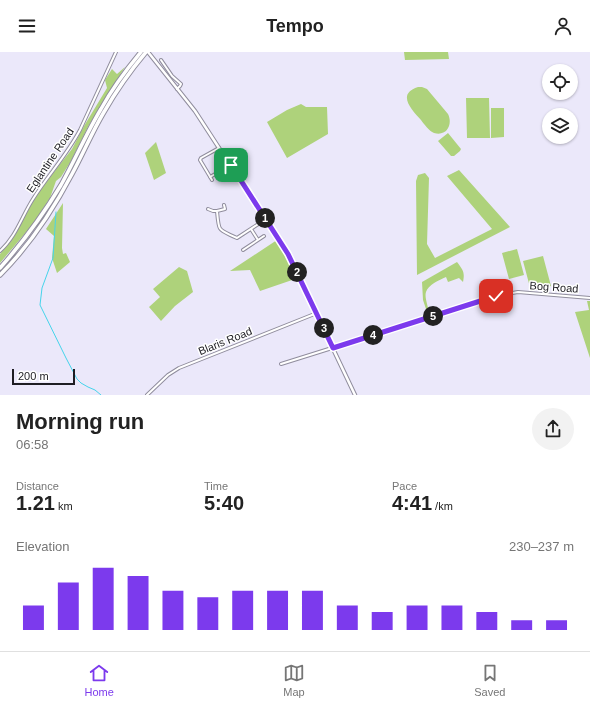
<!DOCTYPE html>
<html lang="en">
<head>
<meta charset="utf-8">
<style>
	:root { --surface:#fff; --page:#f2f2f2; --text:#222; --muted:#767676; --line:#e0e0e0; --accent:#7c3aed }
	body { margin:0; font-family:Helvetica,sans-serif; background:var(--page); color:var(--text); height:100vh; display:flex; flex-direction:column; font-size:15px; white-space:nowrap }
	* { box-sizing:border-box; margin:0 }
	p { font-size:13px; color:var(--muted) }
	.icon { flex:none; width:22px; height:22px; fill:none; stroke:currentColor; stroke-width:2; stroke-linecap:round; stroke-linejoin:round }
	.map { position:relative; height:343px; overflow:hidden }
	.panel { display:flex; flex-direction:column; background:var(--surface); flex:1 }
	.panel>* { flex:none }
	.buttons { position:absolute; left:542px; top:12px; display:grid; gap:8px }
	.buttons a { display:grid; place-items:center; width:36px; height:36px; border-radius:50%; background:var(--surface); box-shadow:0 1px 3px #0004; font-size:20px }
	.scale { position:absolute; left:12px; bottom:10px; width:63px; box-sizing:border-box; padding-left:4px; border:2px solid #1e1d23; border-top:0; font-size:11px; line-height:14px; white-space:nowrap; color:#1e1d23; -webkit-text-stroke:3px #fff; paint-order:stroke }
	.pin { position:absolute; display:grid; place-items:center; width:34px; height:34px; color:#fff; margin:-17px; border-radius:8px; box-shadow:0 2px 6px #0006 }
	.km { position:absolute; width:20px; height:20px; margin:-10px; border-radius:50%; background:#222; color:#fff; font-size:11px; line-height:20px; text-align:center }
	.round { display:grid; place-items:center; flex:none; width:42px; height:42px; border-radius:21px; background:var(--page) }
	.head { display:flex; align-items:center; justify-content:space-between; height:68px; padding:0 16px }
	h1 { font-size:22px; font-weight:600; line-height:30px }
	.stats { display:grid; grid-template-columns:repeat(3,1fr); gap:6px; height:68px; padding:4px 16px }
	.stats div { display:grid; align-content:center }
	.stats b { font-size:20px; font-weight:600 }
	.stats small { font-size:11px; font-weight:400 }
	.stats p { font-size:11px }
	.chart { height:112px; padding:8px 16px }
	.chart p { display:flex; justify-content:space-between }
	.chart svg { width:100%; height:72px; margin-top:4px; stroke:var(--accent); stroke-width:6 }
	header { display:flex; justify-content:space-between; align-items:center; height:52px; padding:0 16px; background:var(--surface); font-size:18px; font-weight:600 }
	.tabs { display:flex; justify-content:space-around; align-items:center; height:56px; border-top:1px solid var(--line); background:var(--surface); font-size:11px; color:var(--muted) }
	.tabs a { display:grid; justify-items:center; gap:2px }
	.tabs .on { color:var(--accent) }
	.map>svg:first-child { display:block }
	.green { fill:#aed27b }
	.lines { fill:none; stroke-linecap:round; stroke-linejoin:round }
	.stream { stroke:#46d4eb; stroke-width:1 }
	.street-casing { stroke:#908d9d; stroke-width:4 }
	.secondary-casing { stroke:#908d9d; stroke-width:4.5 }
	.highway-casing { stroke:#908d9d; stroke-width:5.5 }
	.street { stroke:#fff; stroke-width:2 }
	.secondary { stroke:#fff; stroke-width:2.5 }
	.highway { stroke:#fff; stroke-width:3.5 }
	.route-casing { stroke:#fff; stroke-width:8 }
	.route { stroke:#7c3aed; stroke-width:5 }
	.labels { text-anchor:middle; dominant-baseline:central; stroke-width:3; stroke-linejoin:round; paint-order:stroke }
	.street-label { font-size:11px; fill:#1e1d23; stroke:#fff }
</style>
</head>
<body>
<header><svg class="icon" aria-label="menu" viewBox="0 0 24 24"><path d="M4 6h16M4 12h16M4 18h16"/></svg>Tempo<svg class="icon" aria-label="person" viewBox="0 0 24 24"><circle cx="12" cy="8" r="4"/><path d="M4 21q1-7 8-7t8 7"/></svg></header>
<div class="map">
<svg width="590" height="343" viewBox="0 0 590 343">
	<rect width="100%" height="100%" fill="#ebe8fa"/>
	<path class="green" d="M 404,0 L 448,0 L 449,7 L 405,8 Z
		M 125,15 L 89,73 L 71,109 L 61,125 L 56,129 L 50,146 L 33,172 L 0,211 L 0,202 L 12,187 L 25,162 L 42,135 L 72,97 L 84,74 L 107,36 L 105,28 L 112,17 L 117,22 Z
		M 418,35 L 422,35 L 427,37 L 448,62 C 453,72 447,85 434,81 C 429,79 424,72 421,68 C 412,58 396,42 418,35 Z
		M 466,46 L 489,46 L 490,86 L 467,86 Z
		M 301,52 L 306,55 L 327,55 L 328,82 L 287,106 L 267,70 L 287,58 Z
		M 491,56 L 504,56 L 504,85 L 491,86 Z
		M 448,81 L 461,97 L 460,99 L 454,104 L 451,104 L 438,89 Z
		M 156,90 L 166,121 L 154,128 L 145,101 Z
		M 459,118 L 510,175 L 417,223 L 416,129 L 418,123 L 425,121 L 429,126 L 427,192 L 435,206 L 492,177 L 447,124 Z
		M 63,151 L 62,196 L 63,202 L 66,201 L 70,210 L 57,221 L 52,206 L 54,184 L 46,177 Z
		M 277,188 L 284,198 L 298,226 L 260,239 L 250,218 L 230,219 Z
		M 517,197 L 524,223 L 509,227 L 502,201 Z
		M 543,204 L 551,234 L 531,239 L 523,209 Z
		M 457,210 C 463,218 465,220 463,230 L 459,226 L 448,230 L 446,225 C 439,228 428,233 426,240 C 424,245 429,258 430,263 L 428,263 L 423,248 L 422,230 Z
		M 179,215 L 187,219 L 193,240 L 175,254 L 161,269 L 149,255 L 160,245 L 153,237 Z
		M 587,249 L 590,249 L 590,306 L 575,260 L 589,258 Z"/>
	<g class="lines">
		<path class="stream" d="M 56,160 L 53,206 L 42,236 L 40,253 L 66,306 L 77,327 L 81,331 L 88,335 L 95,338 L 101,343"/>
		<defs>
			<path id="street" d="M 161,8 L 172,24 L 181,32 L 180,34 L 177,37
				M 210,125 L 217,121
				M 212,128 L 200,108 L 201,106 L 219,96
				M 208,157 L 213,159 L 217,159 C 219,181 218,177 237,186 L 266,167
				M 217,159 L 225,157 L 224,153
				M 251,177 L 258,188
				M 243,198 L 264,184
				M 0,199 C 16,185 22,164 33,147 C 48,123 67,103 80,78 L 116,0
				M 281,312 L 501,243 L 518,240 L 590,246
				M 147,343 L 168,323 L 179,316 L 317,261"/>
			<path id="secondary" d="M 148,0 L 195,59 L 288,202 L 355,343"/>
			<path id="highway" d="M 0,216 C 23,190 43,163 61,133 C 75,108 86,82 101,57 C 112,37 126,18 141,0
				M 0,223 C 29,194 53,158 72,122 C 83,102 92,80 104,60 C 116,39 130,19 146,0"/>
		</defs>
		<use href="#street" class="street-casing"/>
		<use href="#secondary" class="secondary-casing"/>
		<use href="#highway" class="highway-casing"/>
		<use href="#street" class="street"/>
		<use href="#secondary" class="secondary"/>
		<use href="#highway" class="highway"/>
	</g>
	<g class="lines">
		<defs>
			<path id="route" d="M 231,113 L 288,202 L 333,296 L 496,244"/>
		</defs>
		<use href="#route" class="route-casing"/>
		<use href="#route" class="route"/>
	</g>
	<g class="labels">
		<g class="street-label">
			<text transform="translate(50 108) rotate(-56)">Eglantine Road</text>
			<text transform="translate(554 235) rotate(4)">Bog Road</text>
			<text transform="translate(225 289) rotate(-22)">Blaris Road</text>
		</g>
	</g>
</svg>
<div class="buttons">
<a><svg class="icon" aria-label="locate" viewBox="0 0 24 24"><circle cx="12" cy="12" r="6"/><path d="M12 2v4M12 18v4M2 12h4M18 12h4"/></svg></a>
<a><svg class="icon" aria-label="layers" viewBox="0 0 24 24"><path d="M12 4l9 5-9 5-9-5zM3 14l9 5 9-5"/></svg></a>
</div>
<div class="scale">200 m</div>
<div class="pin" style="left:231px;top:113px;background:#1e9e55"><svg class="icon" aria-label="arrive" viewBox="0 0 24 24"><path d="M6 21V4h12l-3 4 3 4H6"/></svg></div>
<div class="pin" style="left:496px;top:244px;background:#d93025"><svg class="icon" aria-label="check" viewBox="0 0 24 24"><path d="M5 12l5 5 9-10"/></svg></div>
<b class="km" style="left:265px;top:166px">1</b>
<b class="km" style="left:297px;top:220px">2</b>
<b class="km" style="left:324px;top:276px">3</b>
<b class="km" style="left:373px;top:283px">4</b>
<b class="km" style="left:433px;top:264px">5</b>
</div>
<section class="panel">
<div class="head"><div><h1>Morning run</h1><p>06:58</p></div><a class="round"><svg class="icon" aria-label="share" viewBox="0 0 24 24"><path d="M12 15V3M7 8l5-5 5 5M5 13v7h14v-7"/></svg></a></div>
<div class="stats">
<div><p>Distance</p><b>1.21<small> km</small></b></div>
<div><p>Time</p><b>5:40</b></div>
<div><p>Pace</p><b>4:41<small> /km</small></b></div>
</div>
<div class="chart"><p><span>Elevation</span>230–237 m</p>
<svg viewBox="0 0 160 44" preserveAspectRatio="none"><path d="M5 44V29M15 44V15M25 44V6M35 44V11M45 44V20M55 44V24M65 44V20M75 44V20M85 44V20M95 44V29M105 44V33M115 44V29M125 44V29M135 44V33M145 44V38M155 44V38"/></svg>
</div>
</section>
<nav class="tabs">
<a class="on"><svg class="icon" aria-label="home" viewBox="0 0 24 24"><path d="M3 11l9-7 9 7M6 9v11h12V9"/></svg>Home</a>
<a><svg class="icon" aria-label="map" viewBox="0 0 24 24"><path d="M3 6l6-2 6 2 6-2v14l-6 2-6-2-6 2zM9 4v14M15 6v14"/></svg>Map</a>
<a><svg class="icon" aria-label="saved" viewBox="0 0 24 24"><path d="M7 4h10v16l-5-4-5 4z"/></svg>Saved</a>
</nav>
</body>
</html>
